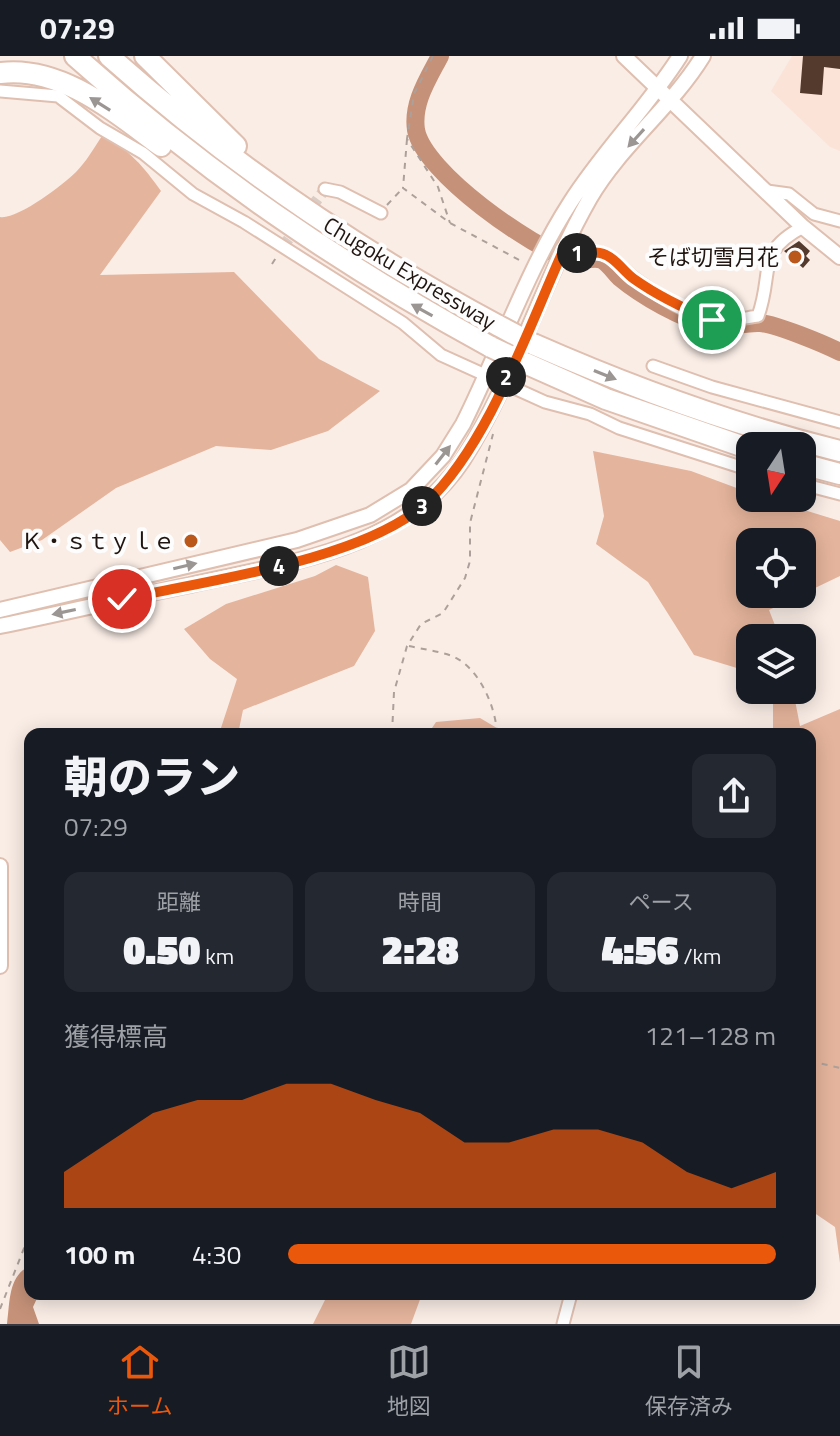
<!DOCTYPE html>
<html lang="ja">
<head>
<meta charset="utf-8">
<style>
	:root { --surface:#171b24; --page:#242831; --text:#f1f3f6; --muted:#9ea1a6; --line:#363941; --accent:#ea580c }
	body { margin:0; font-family:"Titillium Web","Noto Sans JP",sans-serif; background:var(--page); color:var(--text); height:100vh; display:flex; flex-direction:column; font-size:30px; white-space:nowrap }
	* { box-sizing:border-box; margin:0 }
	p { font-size:26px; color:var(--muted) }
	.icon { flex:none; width:44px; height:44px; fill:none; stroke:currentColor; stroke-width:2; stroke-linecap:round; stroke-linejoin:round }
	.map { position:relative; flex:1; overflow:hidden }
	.drawer { position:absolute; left:24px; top:672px; width:792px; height:572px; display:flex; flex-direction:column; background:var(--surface); border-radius:16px; box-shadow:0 4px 20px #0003 }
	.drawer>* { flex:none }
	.needle { width:52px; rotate:192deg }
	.tools { position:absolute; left:736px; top:376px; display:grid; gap:16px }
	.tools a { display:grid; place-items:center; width:80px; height:80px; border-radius:16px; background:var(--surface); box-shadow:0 4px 20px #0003; font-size:40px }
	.pin { position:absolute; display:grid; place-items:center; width:68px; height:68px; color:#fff; margin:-34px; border:4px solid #fff; border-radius:50%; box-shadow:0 2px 8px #0007 }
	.km { position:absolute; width:40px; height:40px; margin:-20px; border-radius:50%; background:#222; color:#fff; font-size:22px; line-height:40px; text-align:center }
	.round { display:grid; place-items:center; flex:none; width:84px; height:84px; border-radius:16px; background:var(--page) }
	.summary { display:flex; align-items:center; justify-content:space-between; height:136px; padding:0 40px }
	h1 { font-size:44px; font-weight:800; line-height:60px }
	.stats { display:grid; grid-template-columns:repeat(3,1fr); gap:12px; height:136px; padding:8px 40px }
	.stats div { display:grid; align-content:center; border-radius:16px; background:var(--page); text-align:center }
	.stats b { font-size:40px; font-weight:800 }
	.stats small { font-size:22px; font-weight:400 }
	.stats p { font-size:22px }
	.chart { height:224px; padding:16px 40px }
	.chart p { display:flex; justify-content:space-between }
	.chart svg { width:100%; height:144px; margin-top:8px; fill:var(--accent); opacity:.7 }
	ul { padding:0 40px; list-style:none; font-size:26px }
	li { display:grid; grid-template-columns:128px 96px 1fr; align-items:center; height:60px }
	li i { height:20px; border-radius:10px; background:var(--accent) }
	.status { display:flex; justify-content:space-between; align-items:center; height:56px; padding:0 40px; background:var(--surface); direction:ltr }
	.status svg { height:22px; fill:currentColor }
	.tabs { display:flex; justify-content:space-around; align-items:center; height:112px; border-top:2px solid var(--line); background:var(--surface); font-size:22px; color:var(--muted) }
	.tabs a { display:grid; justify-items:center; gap:4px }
	.tabs .current { color:var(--accent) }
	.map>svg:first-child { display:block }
	.built { fill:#fce3d8 }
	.green { fill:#e5b49c; fill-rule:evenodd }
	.water { fill:#c59178 }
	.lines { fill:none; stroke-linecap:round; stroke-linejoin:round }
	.river { stroke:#c59178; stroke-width:18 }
	.building { fill:#533a2d }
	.minor-tunnel { stroke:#d9cdc6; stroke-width:11; stroke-dasharray:11 5.5; stroke-linecap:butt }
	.minor-casing { stroke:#dfbfb0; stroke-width:15 }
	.tertiary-casing { stroke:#dfbfb0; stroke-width:18 }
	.motorway-casing { stroke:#dfbfb0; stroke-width:24 }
	.path { stroke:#ada09a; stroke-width:2; stroke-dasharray:6 6; stroke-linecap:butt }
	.minor { stroke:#fff; stroke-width:11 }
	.tertiary { stroke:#fff; stroke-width:14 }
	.motorway { stroke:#fff; stroke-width:20 }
	.motorway-bridge-casing { stroke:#dfbfb0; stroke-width:24; stroke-linecap:butt }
	.motorway-bridge { stroke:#fff; stroke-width:20 }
	.oneway { fill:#9b9693 }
	.route-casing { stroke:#fff; stroke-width:16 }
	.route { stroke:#ea580c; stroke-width:10 }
	.poi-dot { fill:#ba581b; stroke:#fdfdfd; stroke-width:3 }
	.labels { text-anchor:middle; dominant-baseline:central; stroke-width:8; stroke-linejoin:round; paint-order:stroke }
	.poi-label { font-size:22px; fill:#201510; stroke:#fdfdfd; text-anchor:end }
	.street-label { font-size:22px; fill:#201510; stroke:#fdfdfd }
</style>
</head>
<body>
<div class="status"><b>07:29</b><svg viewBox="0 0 49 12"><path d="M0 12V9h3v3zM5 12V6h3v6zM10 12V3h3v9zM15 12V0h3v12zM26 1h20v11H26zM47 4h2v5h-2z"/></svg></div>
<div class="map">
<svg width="840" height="1268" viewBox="0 0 840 1268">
	<rect width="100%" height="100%" fill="#faede6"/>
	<path class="built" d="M 792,0 L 840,0 L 840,95 L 830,91 L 771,35 Z"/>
	<path class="green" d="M 102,80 C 129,93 144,111 161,135 L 100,219 L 234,216 L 319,303 L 380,335 L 328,375 L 271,394 L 216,390 L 116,432 L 42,484 L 10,496 L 0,484 L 0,161 C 17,164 63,129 76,116 C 86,106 94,92 102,80 Z
		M 593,395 L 691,415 L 750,437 L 750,442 L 765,442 L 840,465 L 840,520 L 769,554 L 780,582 L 750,582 L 750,616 L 694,599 L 648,526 L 596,488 L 604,460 ZM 750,486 L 802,486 L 802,538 L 750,538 Z
		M 336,509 L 368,521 L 375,575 L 354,610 L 243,654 L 238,678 L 219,678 L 237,623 L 210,603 L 184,573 L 226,548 L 315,520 Z
		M 773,634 L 793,634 L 800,670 L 840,653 L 840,1207 L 835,1171 L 810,1154 L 810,678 L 773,678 Z
		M 480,662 L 507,678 L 428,678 L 436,666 Z
		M 328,1238 L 422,1238 L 411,1268 L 313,1268 Z"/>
	<path class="water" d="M 30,1210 L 30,1238 L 39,1238 L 33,1251 L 39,1268 L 7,1268 C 10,1247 8,1219 30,1210 Z"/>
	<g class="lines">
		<path class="river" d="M 440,0 C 428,23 412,47 416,74 C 424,117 532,192 572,204 C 582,207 592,200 602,204 C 609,208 614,216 619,221 C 643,241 681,262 711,270 C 726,273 744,266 760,267 C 776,268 824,288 840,296"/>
	</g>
	<path class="building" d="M 803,0 L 840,0 L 840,13 L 824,11 L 822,39 L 800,37 Z
		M 799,185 L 810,195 L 806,200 L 810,204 L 803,212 L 784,195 Z"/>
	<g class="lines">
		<path class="minor-tunnel" d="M 282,192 L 325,133"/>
		<defs>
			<path id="minor" d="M 0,35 L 58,40 L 100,72 L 143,97 L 193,138 L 244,166 L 403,267 L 441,299 L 545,346 L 590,358 L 619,372 L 750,414
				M 325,133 L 340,136 L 381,157
				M 767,135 L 789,138 L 814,158 L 840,165
				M 564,193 C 578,201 593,192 606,199 C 617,204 625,216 635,223 C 657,238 687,259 714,264 C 728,266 744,262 758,260 C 774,216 755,196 803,171
				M 653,310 L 712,331 L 840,366
				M 802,428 L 840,438
				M 563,1268 L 571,1238"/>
			<path id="tertiary" d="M 624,0 L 803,171 L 840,201
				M 0,554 L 297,484 L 370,459 L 411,434 L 443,400 L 463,368 C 498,298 528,212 570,147 C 603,95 647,52 680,0
				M 0,570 C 63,557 126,542 190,529 C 286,507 404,494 463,404 C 515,322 542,226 590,142 C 621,89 671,52 703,0
				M 0,810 L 0,910"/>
			<path id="motorway" d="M 75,0 C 204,116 339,208 491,291
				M 109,0 C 228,106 358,195 499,270
				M 145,0 L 236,90
				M 0,17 C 61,9 116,57 161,90
				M 533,288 C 633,332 734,369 840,395
				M 525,307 L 606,343 L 750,393
				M 802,408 L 840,418"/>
		</defs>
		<use href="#minor" class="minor-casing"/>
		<use href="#tertiary" class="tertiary-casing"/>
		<use href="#motorway" class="motorway-casing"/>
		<path class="path" d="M 433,0 L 414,38 L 407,83 L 438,131 L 450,167
			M 407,83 L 403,132 L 450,167 L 523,206
			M 387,149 L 402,133
			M 272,208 L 277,200
			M 409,590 C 422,593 438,595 452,600 C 479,611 496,651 497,678
			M 392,678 L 394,636 L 407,590 L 421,568 L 443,557 L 465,522 L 470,505 L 470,467 L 493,378
			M 810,1005 L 840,1012
			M 0,1253 L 30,1177"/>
		<use href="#minor" class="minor"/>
		<use href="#tertiary" class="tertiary"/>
		<use href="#motorway" class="motorway"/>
		<defs>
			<path id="motorway-bridge" d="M 499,270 L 533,288
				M 491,291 L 525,307"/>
		</defs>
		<use href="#motorway-bridge" class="motorway-bridge-casing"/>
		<use href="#motorway-bridge" class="motorway-bridge"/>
	</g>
	<defs><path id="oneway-solid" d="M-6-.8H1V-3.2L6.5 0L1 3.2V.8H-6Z" transform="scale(2)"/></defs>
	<g class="oneway">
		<use href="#oneway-solid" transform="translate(100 48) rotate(-148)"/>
		<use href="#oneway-solid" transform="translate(636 82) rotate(132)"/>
		<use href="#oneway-solid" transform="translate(422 254) rotate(-151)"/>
		<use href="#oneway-solid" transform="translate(605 319) rotate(22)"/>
		<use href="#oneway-solid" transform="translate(443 399) rotate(-52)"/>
		<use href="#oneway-solid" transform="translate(185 510) rotate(-13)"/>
		<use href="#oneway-solid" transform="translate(64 556) rotate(168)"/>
	</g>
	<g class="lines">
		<defs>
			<path id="route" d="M 122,543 C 205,525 364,504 426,447 C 488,390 529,270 564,193 C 578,201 592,192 606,199 C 617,204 624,216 634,223 C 658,240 685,253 712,264"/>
		</defs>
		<use href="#route" class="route-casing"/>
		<use href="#route" class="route"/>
	</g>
	<g class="poi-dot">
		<circle cx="795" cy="201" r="8"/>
		<circle cx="191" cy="485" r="8"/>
	</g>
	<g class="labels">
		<g class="poi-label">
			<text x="779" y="201">そば切雪月花</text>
			<text x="175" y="485">Ｋ・ｓｔｙｌｅ</text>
		</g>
		<g class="street-label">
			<text transform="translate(410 217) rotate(31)">Chugoku Expressway</text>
		</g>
	</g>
</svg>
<div class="tools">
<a><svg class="needle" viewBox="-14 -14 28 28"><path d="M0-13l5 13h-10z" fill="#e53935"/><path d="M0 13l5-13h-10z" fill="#9ea1a6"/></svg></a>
<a><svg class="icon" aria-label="locate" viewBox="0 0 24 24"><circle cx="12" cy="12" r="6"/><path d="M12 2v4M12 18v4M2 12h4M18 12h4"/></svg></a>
<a><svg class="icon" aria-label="layers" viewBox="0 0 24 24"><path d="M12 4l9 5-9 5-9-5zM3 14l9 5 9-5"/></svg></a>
</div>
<div class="pin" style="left:712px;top:264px;background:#1e9e55"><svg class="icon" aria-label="arrive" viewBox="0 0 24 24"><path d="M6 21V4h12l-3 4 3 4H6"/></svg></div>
<div class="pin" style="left:122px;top:543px;background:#d93025"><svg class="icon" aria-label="check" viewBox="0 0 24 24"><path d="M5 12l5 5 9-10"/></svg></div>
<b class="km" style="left:577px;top:197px">1</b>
<b class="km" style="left:506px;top:321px">2</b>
<b class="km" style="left:422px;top:450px">3</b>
<b class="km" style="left:279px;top:510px">4</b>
<section class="drawer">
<div class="summary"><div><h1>朝のラン</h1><p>07:29</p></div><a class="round"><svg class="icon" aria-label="share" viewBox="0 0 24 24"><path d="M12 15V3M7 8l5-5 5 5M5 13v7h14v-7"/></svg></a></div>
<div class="stats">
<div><p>距離</p><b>0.50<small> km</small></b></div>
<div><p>時間</p><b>2:28</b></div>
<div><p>ペース</p><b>4:56<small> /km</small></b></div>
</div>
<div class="chart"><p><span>獲得標高</span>121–128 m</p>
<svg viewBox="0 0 160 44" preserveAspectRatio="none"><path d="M0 44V33L10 24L20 15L30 11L40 11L50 6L60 6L70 11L80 15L90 24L100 24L110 20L120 20L130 24L140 33L150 38L160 33V44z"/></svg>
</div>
<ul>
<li><b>100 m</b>4:30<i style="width:100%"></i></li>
</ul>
</section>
</div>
<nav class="tabs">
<a class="current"><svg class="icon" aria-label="home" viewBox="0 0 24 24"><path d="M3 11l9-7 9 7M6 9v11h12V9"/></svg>ホーム</a>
<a><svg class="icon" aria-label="map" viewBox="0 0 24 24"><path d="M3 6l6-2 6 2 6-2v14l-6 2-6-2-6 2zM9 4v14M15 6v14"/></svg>地図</a>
<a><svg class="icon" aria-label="saved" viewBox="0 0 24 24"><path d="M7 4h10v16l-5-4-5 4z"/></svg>保存済み</a>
</nav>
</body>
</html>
